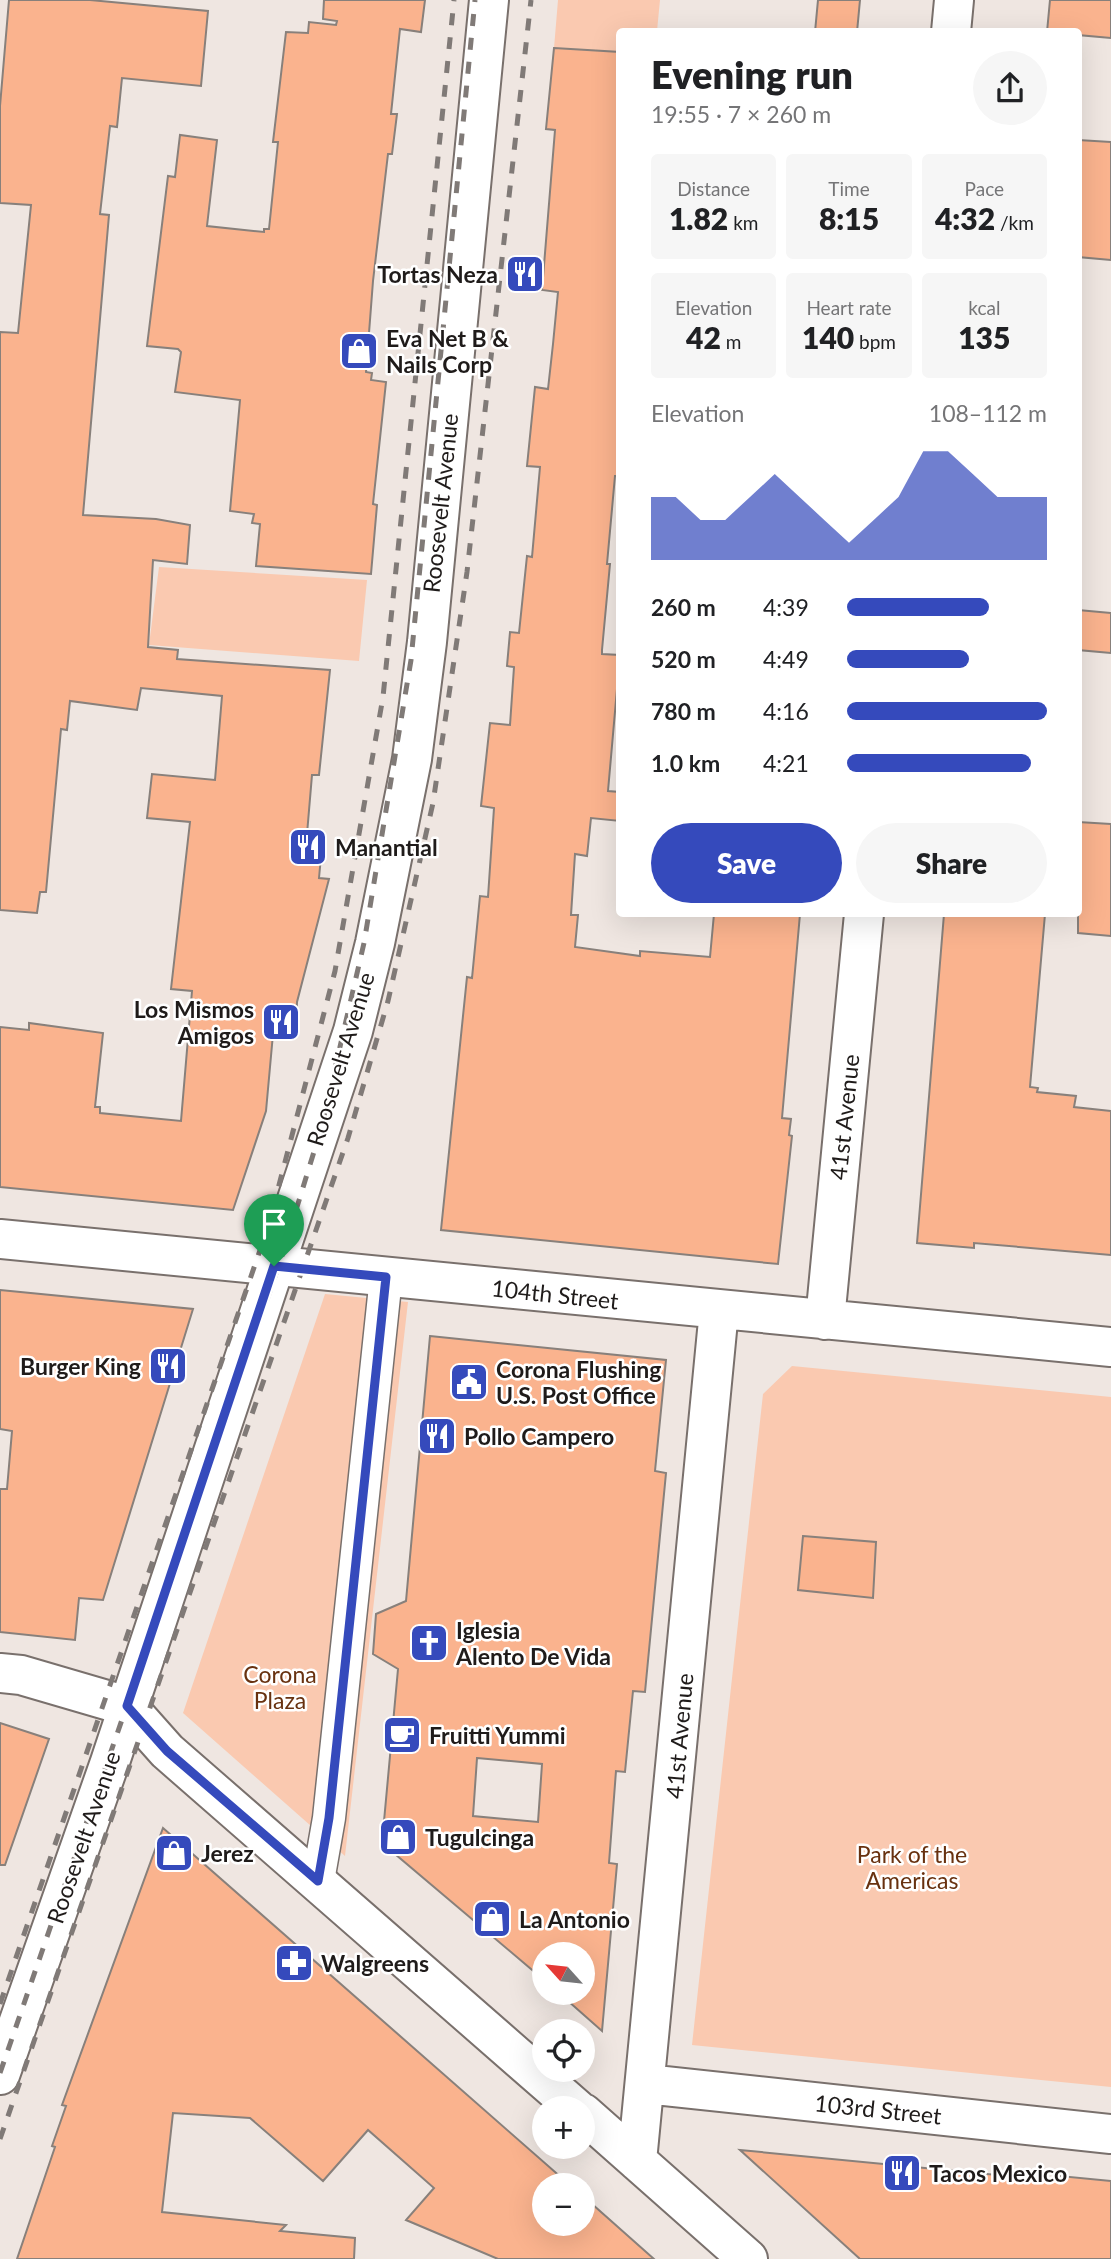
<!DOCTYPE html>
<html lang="en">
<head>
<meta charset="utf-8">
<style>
	:root { --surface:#fff; --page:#f6f6f6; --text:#202124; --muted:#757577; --accent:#354abc }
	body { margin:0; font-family:Lato,sans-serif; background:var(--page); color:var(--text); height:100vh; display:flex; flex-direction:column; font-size:26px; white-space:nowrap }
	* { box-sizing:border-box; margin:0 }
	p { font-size:23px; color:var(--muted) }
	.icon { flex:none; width:38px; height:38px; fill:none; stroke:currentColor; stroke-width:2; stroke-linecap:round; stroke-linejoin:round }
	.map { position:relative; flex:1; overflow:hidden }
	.drawer { position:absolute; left:616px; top:28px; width:466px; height:889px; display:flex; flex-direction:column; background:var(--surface); border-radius:7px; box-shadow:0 7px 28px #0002 }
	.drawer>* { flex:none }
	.needle { width:46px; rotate:297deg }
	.tools { position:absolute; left:532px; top:1942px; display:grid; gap:14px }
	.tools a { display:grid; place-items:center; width:63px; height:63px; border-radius:50%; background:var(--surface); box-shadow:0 7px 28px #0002; font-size:35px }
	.pin { position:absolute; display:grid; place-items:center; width:60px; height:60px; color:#fff; margin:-72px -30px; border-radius:50% 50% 50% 0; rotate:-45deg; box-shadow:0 0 7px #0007 }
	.pin .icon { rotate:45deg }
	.round { display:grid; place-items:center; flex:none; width:74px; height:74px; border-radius:37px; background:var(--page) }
	.headline { display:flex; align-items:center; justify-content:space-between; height:119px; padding:0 35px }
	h1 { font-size:38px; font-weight:800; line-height:52px }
	.metrics { display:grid; grid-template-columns:repeat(3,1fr); gap:10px; height:119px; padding:7px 35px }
	.metrics div { display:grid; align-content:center; border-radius:7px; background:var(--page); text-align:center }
	.metrics b { font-size:30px; font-weight:800 }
	.metrics small { font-size:19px; font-weight:400 }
	.metrics p { font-size:19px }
	.chart { height:196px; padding:14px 35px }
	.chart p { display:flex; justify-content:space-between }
	.chart svg { width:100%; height:126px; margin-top:7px; fill:var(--accent); opacity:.7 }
	.action { display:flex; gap:14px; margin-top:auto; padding:14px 35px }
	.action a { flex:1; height:80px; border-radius:42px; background:var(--accent); color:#fff; font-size:28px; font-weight:800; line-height:80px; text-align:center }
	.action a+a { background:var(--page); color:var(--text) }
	ul { padding:0 35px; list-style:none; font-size:23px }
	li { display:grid; grid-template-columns:112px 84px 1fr; align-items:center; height:52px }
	li i { height:18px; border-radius:9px; background:var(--accent) }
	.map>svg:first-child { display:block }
	.green { fill:#fac9b0 }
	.building { fill:#fab38e; stroke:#88807b; stroke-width:2; fill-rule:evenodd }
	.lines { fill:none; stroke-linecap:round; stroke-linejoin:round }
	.pedestrian-casing { stroke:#79706c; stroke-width:35 }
	.minor-casing { stroke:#79706c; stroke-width:42 }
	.secondary-casing { stroke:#79706c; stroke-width:42 }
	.pedestrian { stroke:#fff; stroke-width:32 }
	.minor { stroke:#fff; stroke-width:38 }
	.secondary { stroke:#fff; stroke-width:38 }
	.rail { stroke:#807a77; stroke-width:5; stroke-dasharray:12 12; stroke-linecap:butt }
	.route-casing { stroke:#fff; stroke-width:14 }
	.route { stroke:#354abc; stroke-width:9 }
	.labels { text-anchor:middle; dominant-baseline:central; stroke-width:5; stroke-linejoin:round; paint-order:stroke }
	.poi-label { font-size:23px; font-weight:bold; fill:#1f1b1a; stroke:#fff; text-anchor:start }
	.street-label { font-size:23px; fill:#1f1b1a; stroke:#fff }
	.park-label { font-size:23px; fill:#68310f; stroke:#fff }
</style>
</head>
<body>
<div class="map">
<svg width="1111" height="2259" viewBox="0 0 1111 2259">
	<rect width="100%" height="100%" fill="#efe6e1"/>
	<path class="green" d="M 558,0 L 660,0 L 657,31 L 620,32 L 619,52 L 554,48 Z
		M 159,567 L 367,580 L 359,661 L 149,645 Z
		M 325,1294 L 408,1302 L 345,1856 L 183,1713 Z
		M 792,1366 L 1111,1397 L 1111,2087 L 692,2045 L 763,1394 Z"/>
	<path class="building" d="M 9,0 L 90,0 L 208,11 L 201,86 L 122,78 L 117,127 L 110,126 L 100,214 L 109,215 L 83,515 L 156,519 L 190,525 L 187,564 L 153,560 L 148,647 L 178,650 L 177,659 L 330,670 L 319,775 L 312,775 L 307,834 L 323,835 L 319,878 L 329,879 L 297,1002 L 296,1036 L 273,1034 L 266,1111 L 233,1210 L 0,1187 L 0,1027 L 29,1030 L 29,1023 L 103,1033 L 95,1107 L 100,1107 L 100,1113 L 181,1121 L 192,991 L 171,989 L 190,822 L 147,818 L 152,774 L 215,780 L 222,696 L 141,688 L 137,710 L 70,701 L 67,730 L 61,729 L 46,892 L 40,892 L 37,913 L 0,910 L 0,332 L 18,333 L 31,205 L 0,203 L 0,106 Z
		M 324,0 L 425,0 L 421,32 L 400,29 L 391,114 L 397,114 L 392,154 L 388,154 L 373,281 L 366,372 L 372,373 L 371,380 L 386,382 L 373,504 L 377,505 L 371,574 L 256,566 L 260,524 L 252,523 L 254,514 L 230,511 L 240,400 L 175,392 L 181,352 L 178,349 L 147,346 L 168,176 L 175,177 L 180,135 L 217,140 L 207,226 L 264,232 L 264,229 L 269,229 L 278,142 L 273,142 L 286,32 L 308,33 L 309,22 L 336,25 L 337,21 L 323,19 Z
		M 818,0 L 860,0 L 857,32 L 815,32 Z
		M 1050,0 L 1111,0 L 1111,38 L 1078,35 L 1078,32 L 1047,32 Z
		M 554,48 L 620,52 L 620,476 L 615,476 L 607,564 L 610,564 L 602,650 L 602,654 L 620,655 L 608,791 L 620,792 L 620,821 L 591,818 L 587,856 L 575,854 L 571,915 L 578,915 L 575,947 L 640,956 L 640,951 L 710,957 L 714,914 L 800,914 L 782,1118 L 791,1119 L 789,1135 L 792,1136 L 778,1264 L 441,1230 L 467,977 L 472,978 L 480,896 L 488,897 L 494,808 L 481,806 L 490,723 L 510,725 L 514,667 L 507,666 L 510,632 L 519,633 L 527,556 L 532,557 L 540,467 L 527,466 L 535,387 L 548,389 L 553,344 L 558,292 L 542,290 L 555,130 L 546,129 Z
		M 1078,140 L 1111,142 L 1111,260 L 1078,257 Z
		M 1078,610 L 1111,613 L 1111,653 L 1078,650 Z
		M 1078,822 L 1111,824 L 1111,936 L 1078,933 Z
		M 944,914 L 1045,914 L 1030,1087 L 1038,1088 L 1037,1092 L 1076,1096 L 1074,1107 L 1111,1111 L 1111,1255 L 974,1243 L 974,1248 L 917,1243 Z
		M 0,1290 L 193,1309 L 103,1600 L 79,1598 L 75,1640 L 0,1632 L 0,1489 L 7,1489 L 12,1431 L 0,1429 Z
		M 430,1336 L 666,1360 L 655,1471 L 666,1473 L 645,1692 L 633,1691 L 625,1772 L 616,1771 L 609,1863 L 617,1864 L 602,2031 L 559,1993 L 583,1993 L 583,1955 L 544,1955 L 544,1980 L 382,1843 L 398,1669 L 373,1654 L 376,1614 L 406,1601 ZM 477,1758 L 542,1764 L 538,1822 L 473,1816 Z
		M 803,1536 L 876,1542 L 873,1598 L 798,1590 Z
		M 0,1723 L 49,1739 L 5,1865 L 0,1865 Z
		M 163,1828 L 571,2186 L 544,2186 L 544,2224 L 583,2224 L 583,2196 L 654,2259 L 498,2259 L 406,2220 L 434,2188 L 368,2130 L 323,2181 L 250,2118 L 173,2113 L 162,2212 L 286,2225 L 280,2231 L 355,2238 L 354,2259 L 17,2259 L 55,2147 L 52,2146 L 66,2106 L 62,2105 Z
		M 740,2150 L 1059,2181 L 1060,2176 L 1111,2181 L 1111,2259 L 860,2259 Z"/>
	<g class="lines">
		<defs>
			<path id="pedestrian" d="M 318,1881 L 329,1818 L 386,1277"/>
			<path id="minor" d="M 951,32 L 954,0
				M 0,1239 L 1111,1347
				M 825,1320 L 864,914
				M 0,1673 L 21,1675 L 127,1706 L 167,1751 L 577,2109
				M 646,2084 L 1111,2134
				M 583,2113 L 748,2259
				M 637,2161 L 719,1310"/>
			<path id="secondary" d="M 0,2075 L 110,1762 L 353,1031 L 375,943 L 412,759 L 427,642 L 489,0"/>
		</defs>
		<use href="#pedestrian" class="pedestrian-casing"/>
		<use href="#minor" class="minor-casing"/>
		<use href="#secondary" class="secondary-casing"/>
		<use href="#pedestrian" class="pedestrian"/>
		<use href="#minor" class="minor"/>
		<use href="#secondary" class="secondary"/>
		<path class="rail" d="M 0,2004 L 268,1227 L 335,971 L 383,697 L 454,0
			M 0,2073 L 280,1262 L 321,1129 L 364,943 L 411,660 L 475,0
			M 0,2139 L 348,1138 L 388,1001 L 433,803 L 467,572 L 531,0"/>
	</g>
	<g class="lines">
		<defs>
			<path id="route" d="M 274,1266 L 386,1277 L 329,1818 L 318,1881 L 167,1751 L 127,1706 Z"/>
		</defs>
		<use href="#route" class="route-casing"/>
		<use href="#route" class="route"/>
	</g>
	<defs>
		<symbol id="restaurant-square" viewBox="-11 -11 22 22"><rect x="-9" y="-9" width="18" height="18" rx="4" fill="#354abc" stroke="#fff"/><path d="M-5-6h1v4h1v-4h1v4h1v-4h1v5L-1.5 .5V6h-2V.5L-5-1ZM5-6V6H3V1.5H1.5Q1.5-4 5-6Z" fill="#fff"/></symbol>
		<symbol id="shop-square" viewBox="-11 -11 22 22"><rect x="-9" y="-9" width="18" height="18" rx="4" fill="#354abc" stroke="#fff"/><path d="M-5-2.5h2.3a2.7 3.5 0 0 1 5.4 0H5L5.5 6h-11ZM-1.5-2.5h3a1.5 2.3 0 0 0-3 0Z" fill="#fff"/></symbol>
		<symbol id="civic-square" viewBox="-11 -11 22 22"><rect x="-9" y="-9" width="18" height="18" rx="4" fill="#354abc" stroke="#fff"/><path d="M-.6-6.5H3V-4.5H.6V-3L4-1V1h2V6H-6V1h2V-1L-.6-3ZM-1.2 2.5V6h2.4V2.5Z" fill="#fff"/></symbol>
		<symbol id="church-square" viewBox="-11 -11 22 22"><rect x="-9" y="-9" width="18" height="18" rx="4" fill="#354abc" stroke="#fff"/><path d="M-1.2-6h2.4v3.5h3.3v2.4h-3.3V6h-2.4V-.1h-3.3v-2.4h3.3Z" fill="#fff"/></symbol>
		<symbol id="cafe-square" viewBox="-11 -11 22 22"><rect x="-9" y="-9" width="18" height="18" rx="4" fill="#354abc" stroke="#fff"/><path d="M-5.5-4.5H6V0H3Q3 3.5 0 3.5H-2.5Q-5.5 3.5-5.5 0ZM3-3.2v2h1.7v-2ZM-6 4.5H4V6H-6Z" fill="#fff"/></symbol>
		<symbol id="pharmacy-square" viewBox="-11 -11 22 22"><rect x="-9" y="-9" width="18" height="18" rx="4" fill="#354abc" stroke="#fff"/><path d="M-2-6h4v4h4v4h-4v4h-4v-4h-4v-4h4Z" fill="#fff"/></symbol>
	</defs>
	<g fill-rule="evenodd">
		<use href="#restaurant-square" x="503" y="252" width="44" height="44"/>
		<use href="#shop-square" x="337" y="329" width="44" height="44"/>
		<use href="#restaurant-square" x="286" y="825" width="44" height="44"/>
		<use href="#restaurant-square" x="259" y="1000" width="44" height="44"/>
		<use href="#restaurant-square" x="146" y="1344" width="44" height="44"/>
		<use href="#civic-square" x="447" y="1360" width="44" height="44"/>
		<use href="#restaurant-square" x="415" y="1414" width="44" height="44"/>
		<use href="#church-square" x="407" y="1621" width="44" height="44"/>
		<use href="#cafe-square" x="380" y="1713" width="44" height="44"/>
		<use href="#shop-square" x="376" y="1815" width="44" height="44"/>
		<use href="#shop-square" x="152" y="1831" width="44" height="44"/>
		<use href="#shop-square" x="470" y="1897" width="44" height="44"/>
		<use href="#pharmacy-square" x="272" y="1941" width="44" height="44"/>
		<use href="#restaurant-square" x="880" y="2151" width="44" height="44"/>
	</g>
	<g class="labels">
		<g class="poi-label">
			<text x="498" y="274" text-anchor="end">Tortas Neza</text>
			<text x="386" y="338">Eva Net B &amp;<tspan x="386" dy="26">Nails Corp</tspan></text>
			<text x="335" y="847">Manantial</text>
			<text x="254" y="1009" text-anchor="end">Los Mismos<tspan x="254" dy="26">Amigos</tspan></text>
			<text x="141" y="1366" text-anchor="end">Burger King</text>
			<text x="496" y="1369">Corona Flushing<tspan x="496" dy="26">U.S. Post Office</tspan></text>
			<text x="464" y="1436">Pollo Campero</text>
			<text x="456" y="1630">Iglesia<tspan x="456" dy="26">Alento De Vida</tspan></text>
			<text x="429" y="1735">Fruitti Yummi</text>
			<text x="425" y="1837">Tugulcinga</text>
			<text x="201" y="1853">Jerez</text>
			<text x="519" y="1919">La Antonio</text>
			<text x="321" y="1963">Walgreens</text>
			<text x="929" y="2173">Tacos Mexico</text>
		</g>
		<g class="street-label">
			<text transform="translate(440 503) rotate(-84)">Roosevelt Avenue</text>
			<text transform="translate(340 1059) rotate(-73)">Roosevelt Avenue</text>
			<text transform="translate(844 1117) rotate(-84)">41st Avenue</text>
			<text transform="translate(555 1294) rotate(6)">104th Street</text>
			<text transform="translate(679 1736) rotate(-85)">41st Avenue</text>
			<text transform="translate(83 1837) rotate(-71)">Roosevelt Avenue</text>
			<text transform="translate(878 2109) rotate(6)">103rd Street</text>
		</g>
		<g class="park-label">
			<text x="280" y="1674">Corona<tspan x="280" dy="26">Plaza</tspan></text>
			<text x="912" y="1854">Park of the<tspan x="912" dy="26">Americas</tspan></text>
		</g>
	</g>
</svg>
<div class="tools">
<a><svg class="needle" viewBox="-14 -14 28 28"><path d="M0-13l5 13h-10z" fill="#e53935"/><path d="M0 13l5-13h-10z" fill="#757577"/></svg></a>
<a><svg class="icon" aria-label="locate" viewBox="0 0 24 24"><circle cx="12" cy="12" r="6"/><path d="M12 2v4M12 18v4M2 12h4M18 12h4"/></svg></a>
<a>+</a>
<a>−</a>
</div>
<div class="pin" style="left:274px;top:1266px;background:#1e9e55"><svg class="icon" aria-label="arrive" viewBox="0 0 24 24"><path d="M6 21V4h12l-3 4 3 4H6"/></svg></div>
<section class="drawer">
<div class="headline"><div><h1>Evening run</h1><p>19:55 · 7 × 260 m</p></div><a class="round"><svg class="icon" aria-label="share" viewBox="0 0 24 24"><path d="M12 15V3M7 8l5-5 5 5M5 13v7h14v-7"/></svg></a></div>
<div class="metrics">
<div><p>Distance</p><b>1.82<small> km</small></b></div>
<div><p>Time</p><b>8:15</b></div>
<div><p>Pace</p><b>4:32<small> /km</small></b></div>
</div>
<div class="metrics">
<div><p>Elevation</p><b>42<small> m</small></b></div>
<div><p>Heart rate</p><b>140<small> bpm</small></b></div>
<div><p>kcal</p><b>135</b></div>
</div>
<div class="chart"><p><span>Elevation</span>108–112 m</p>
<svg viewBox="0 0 160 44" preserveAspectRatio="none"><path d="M0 44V22L10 22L20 30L30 30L40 22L50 14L60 22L70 30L80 38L90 30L100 22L110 6L120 6L130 14L140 22L150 22L160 22V44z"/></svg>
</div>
<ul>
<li><b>260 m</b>4:39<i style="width:71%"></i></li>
<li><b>520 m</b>4:49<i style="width:61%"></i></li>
<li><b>780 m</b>4:16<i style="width:100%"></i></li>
<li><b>1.0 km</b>4:21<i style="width:92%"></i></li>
</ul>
<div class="action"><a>Save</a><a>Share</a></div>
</section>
</div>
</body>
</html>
